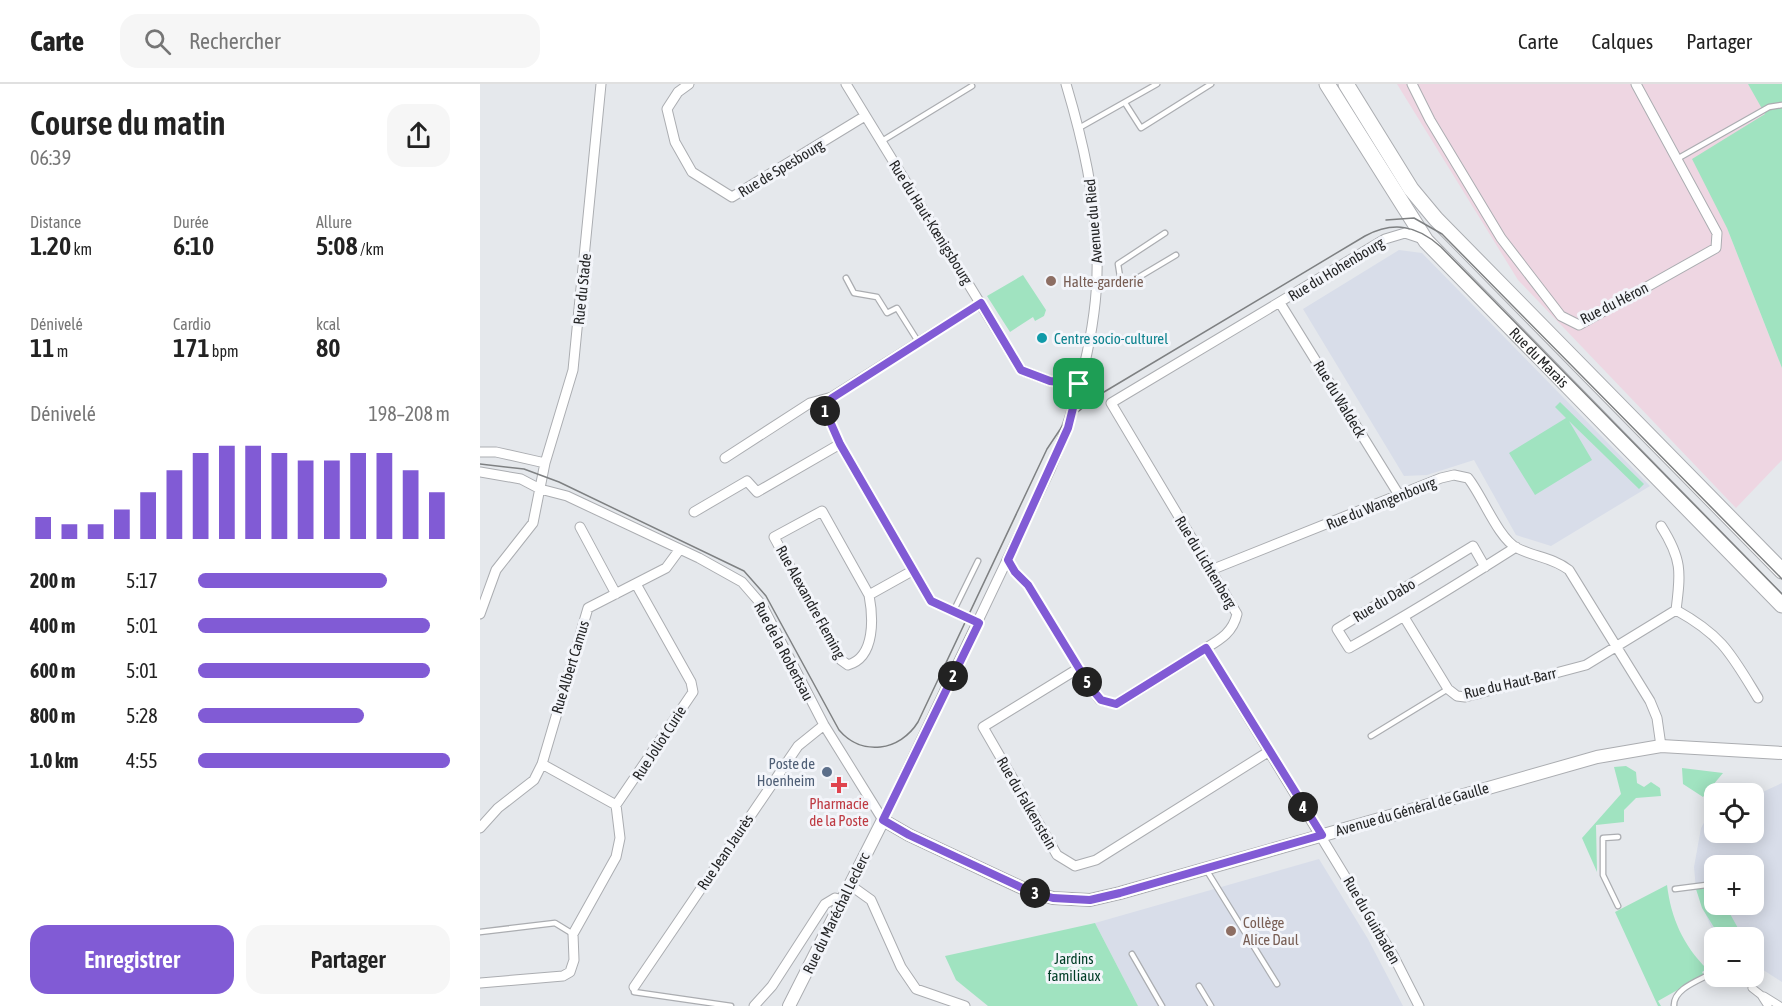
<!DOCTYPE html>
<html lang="fr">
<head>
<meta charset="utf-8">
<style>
	:root { --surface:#fff; --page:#f6f6f6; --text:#222; --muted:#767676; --line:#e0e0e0; --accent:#815bd5 }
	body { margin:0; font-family:"Asap Condensed",sans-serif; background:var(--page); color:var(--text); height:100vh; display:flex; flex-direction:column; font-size:22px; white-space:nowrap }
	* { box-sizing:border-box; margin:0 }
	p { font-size:20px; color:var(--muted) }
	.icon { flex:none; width:33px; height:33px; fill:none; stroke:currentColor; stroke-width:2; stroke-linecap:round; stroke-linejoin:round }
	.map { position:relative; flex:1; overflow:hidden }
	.panel { display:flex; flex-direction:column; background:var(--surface); width:480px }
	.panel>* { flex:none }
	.controls { position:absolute; left:1224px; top:699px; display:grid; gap:12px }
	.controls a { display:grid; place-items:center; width:60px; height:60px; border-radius:12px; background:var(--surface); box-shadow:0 3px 15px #0003; font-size:30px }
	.pin { position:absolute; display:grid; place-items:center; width:51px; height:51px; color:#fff; margin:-26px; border-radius:12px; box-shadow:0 3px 9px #0006 }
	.km { position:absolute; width:30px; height:30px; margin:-15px; border-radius:50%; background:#222; color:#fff; font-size:16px; line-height:30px; text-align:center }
	.round { display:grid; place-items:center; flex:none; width:63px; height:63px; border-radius:18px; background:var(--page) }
	.headline { display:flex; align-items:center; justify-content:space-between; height:102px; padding:0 30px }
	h1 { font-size:33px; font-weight:600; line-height:45px }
	.metrics { display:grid; grid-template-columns:repeat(3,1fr); gap:9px; height:102px; padding:6px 30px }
	.metrics div { display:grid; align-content:center }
	.metrics b { font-size:26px; font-weight:600 }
	.metrics small { font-size:16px; font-weight:400 }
	.metrics p { font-size:16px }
	.chart { height:168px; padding:12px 30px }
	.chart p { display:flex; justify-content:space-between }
	.chart svg { width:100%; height:108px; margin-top:6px; stroke:var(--accent); stroke-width:6 }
	.button { display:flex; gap:12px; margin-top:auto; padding:12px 30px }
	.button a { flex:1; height:69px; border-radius:18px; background:var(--accent); color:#fff; font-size:24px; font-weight:600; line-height:69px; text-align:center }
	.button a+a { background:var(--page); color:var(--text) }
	ul { padding:0 30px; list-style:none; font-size:20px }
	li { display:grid; grid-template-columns:96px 72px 1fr; align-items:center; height:45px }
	li i { height:15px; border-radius:8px; background:var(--accent) }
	header { display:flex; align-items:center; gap:36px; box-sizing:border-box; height:84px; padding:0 30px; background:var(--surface); border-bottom:2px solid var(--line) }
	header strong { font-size:28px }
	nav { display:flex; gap:33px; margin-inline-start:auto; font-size:21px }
	.search { width:420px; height:54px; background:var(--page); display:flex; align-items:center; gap:15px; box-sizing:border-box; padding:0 21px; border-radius:18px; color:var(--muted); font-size:22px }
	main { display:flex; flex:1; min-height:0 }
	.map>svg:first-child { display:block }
	.built { fill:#d8dde9; fill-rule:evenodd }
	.industrial { fill:#eed6e2 }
	.green { fill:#a0e3c0 }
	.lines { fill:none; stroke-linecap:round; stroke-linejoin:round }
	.service-casing { stroke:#abadb1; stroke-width:7 }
	.pedestrian-casing { stroke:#abadb1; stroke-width:9 }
	.minor-casing { stroke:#abadb1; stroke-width:11 }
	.tertiary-casing { stroke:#abadb1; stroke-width:14 }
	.primary-casing { stroke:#abadb1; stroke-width:17 }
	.service { stroke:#fff; stroke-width:4.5 }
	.pedestrian { stroke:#fff; stroke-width:7 }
	.minor { stroke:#fff; stroke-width:9 }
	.tertiary { stroke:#fff; stroke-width:12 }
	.primary { stroke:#fff; stroke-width:15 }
	.tram { stroke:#7e8082; stroke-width:1.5 }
	.route-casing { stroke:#fff; stroke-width:12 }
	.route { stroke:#815bd5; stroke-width:8 }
	.education-dot { fill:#8d6e63; stroke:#f3f5fa; stroke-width:2 }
	.culture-dot { fill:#0f9aa8; stroke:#f3f5fa; stroke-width:2 }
	.service-dot { fill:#5c6f8a; stroke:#f3f5fa; stroke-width:2 }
	.health-dot { fill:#e0444e; stroke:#f3f5fa; stroke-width:2 }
	.labels { text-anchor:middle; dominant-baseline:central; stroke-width:6; stroke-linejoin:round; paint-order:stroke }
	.street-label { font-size:15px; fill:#252627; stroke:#f3f5fa }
	.education-label { font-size:15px; fill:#785e54; stroke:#f3f5fa; text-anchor:start }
	.culture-label { font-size:15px; fill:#0d838f; stroke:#f3f5fa; text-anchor:start }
	.service-label { font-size:15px; fill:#4e5e75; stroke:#f3f5fa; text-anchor:end }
	.health-label { font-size:15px; fill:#be3a42; stroke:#f3f5fa }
	.park-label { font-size:15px; fill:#003e26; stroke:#f3f5fa }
</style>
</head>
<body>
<header>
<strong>Carte</strong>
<div class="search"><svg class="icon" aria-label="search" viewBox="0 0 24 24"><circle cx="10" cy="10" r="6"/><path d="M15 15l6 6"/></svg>Rechercher</div>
<nav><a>Carte</a><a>Calques</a><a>Partager</a></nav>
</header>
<main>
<section class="panel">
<div class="headline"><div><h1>Course du matin</h1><p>06:39</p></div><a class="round"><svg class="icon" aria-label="share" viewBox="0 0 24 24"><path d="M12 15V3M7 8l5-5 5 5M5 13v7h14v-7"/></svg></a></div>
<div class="metrics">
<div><p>Distance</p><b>1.20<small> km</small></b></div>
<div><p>Durée</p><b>6:10</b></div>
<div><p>Allure</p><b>5:08<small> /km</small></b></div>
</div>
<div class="metrics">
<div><p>Dénivelé</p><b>11<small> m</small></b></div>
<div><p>Cardio</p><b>171<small> bpm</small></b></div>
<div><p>kcal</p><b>80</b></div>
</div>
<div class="chart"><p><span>Dénivelé</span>198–208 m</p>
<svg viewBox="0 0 160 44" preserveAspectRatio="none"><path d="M5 44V35M15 44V38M25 44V38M35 44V32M45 44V25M55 44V16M65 44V9M75 44V6M85 44V6M95 44V9M105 44V12M115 44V12M125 44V9M135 44V9M145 44V16M155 44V25"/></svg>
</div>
<ul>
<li><b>200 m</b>5:17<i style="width:75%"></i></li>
<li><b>400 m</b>5:01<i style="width:92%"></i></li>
<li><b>600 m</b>5:01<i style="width:92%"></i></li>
<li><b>800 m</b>5:28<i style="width:66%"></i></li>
<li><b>1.0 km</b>4:55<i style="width:100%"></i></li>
</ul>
<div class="button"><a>Enregistrer</a><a>Partager</a></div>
</section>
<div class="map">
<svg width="1302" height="922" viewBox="0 0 1302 922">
	<rect width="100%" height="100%" fill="#e5e8ec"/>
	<path class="built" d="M 919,166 L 942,169 L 1170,402 L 1071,462 L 1036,451 L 994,376 L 947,391 L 924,392 L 823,225 Z
		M 1302,699 L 1302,898 L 1274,880 L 1274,854 L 1240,853 L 1230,841 L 1216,805 L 1214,783 L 1221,744 L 1234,721 L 1234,748 L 1274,748 L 1274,712 ZM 1234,782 L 1274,782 L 1274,820 L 1234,820 Z
		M 839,775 L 888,855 L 923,922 L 658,922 L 615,839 Z"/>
	<path class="industrial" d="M 917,0 L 1268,0 L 1286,30 L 1247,144 L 1302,284 L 1302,376 L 1256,424 L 1038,196 Z"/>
	<path class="green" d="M 1268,0 L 1302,0 L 1302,284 L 1247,144 L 1212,75 L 1285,30 Z
		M 543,191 L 566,226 L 564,232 L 555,237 L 553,233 L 530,248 L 507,212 Z
		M 1080,318 L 1164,400 L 1159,405 L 1089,337 L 1112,376 L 1055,411 L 1029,369 L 1086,334 L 1075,323 Z
		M 1146,682 L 1156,688 L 1157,699 L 1164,703 L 1171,698 L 1180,704 L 1181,712 L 1156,714 L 1144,726 L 1144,738 L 1116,741 L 1117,788 L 1102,754 L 1141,710 L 1134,683 Z
		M 1202,684 L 1243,689 L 1223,713 L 1203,700 Z
		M 1187,801 C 1191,834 1203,861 1227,885 L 1222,888 L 1224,891 L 1178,917 L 1181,922 L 1178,922 L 1135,828 Z
		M 1234,804 L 1234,820 L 1245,821 L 1263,853 L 1240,853 L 1222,824 L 1216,805 Z
		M 615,839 L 658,922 L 508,922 L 476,896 L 465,872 Z"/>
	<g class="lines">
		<defs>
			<path id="service" d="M 645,19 L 661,44 L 731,0
				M 599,44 L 677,0
				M 402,57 L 492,2
				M 1197,75 L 1289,23 L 1302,21
				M 366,194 L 374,209 L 397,213 L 407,229 L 417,224 L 439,259
				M 616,197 L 649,199 L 696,171
				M 641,199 L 638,180 L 685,149
				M 473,528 L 498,477
				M 891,652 L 968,605
				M 1138,753 L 1123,754 L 1123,791 L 1138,822
				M 727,787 L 797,900
				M 1195,805 L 1234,800
				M 0,848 L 75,839 L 93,850
				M 652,870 L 682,922
				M 719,902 L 731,922
				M 154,903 L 154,908 L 251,922
				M 1194,922 C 1193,904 1221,896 1234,888"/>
			<path id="pedestrian" d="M 1272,904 L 1281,911 L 1288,922
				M 1284,912 L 1300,922"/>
			<path id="minor" d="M 209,0 L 198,8 L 187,25 L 195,58 L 212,88 L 252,113 L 385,32
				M 366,0 L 541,286 L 570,297 L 599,300
				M 932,0 L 950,36 L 1021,154 L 1081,232 L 1099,241 L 1236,164 L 1237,149 L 1156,0
				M 800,219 L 919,411
				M 0,368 L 16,368 L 65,379
				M 245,374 L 330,319 L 352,313
				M 0,388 L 41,395 L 60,405 L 87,412 L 219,474 L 262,498 L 282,521 L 344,641 L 403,736
				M 214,428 L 267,397 L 277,408 L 360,360
				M 1181,442 C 1202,475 1201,488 1196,526 C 1243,552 1251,570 1278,614
				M 100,443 L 136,510
				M 528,476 L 535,488 L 548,501 L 611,604 L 620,616 L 636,620 L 726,564
				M 1005,483 L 993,462 L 857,545 L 869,564 C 926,532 981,498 1036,463
				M 731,486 L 961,394 L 974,391 L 988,394 C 1002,411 1018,454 1037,464 C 1054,473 1072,473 1089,486 L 1170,617 L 1177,634 L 1181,662
				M 389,511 L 342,427 L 294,453 L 353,562 L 361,576 L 368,581 C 396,573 393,532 389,511 L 432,487
				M 0,530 L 16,486 L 53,439 L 65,379 L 93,286 L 121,0
				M 924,533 L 968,605 L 977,612 L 985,613 L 1106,581 L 1196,526
				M 499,539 L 451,517 L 360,360 L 345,326 L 352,313 L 501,219
				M 599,584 L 503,643 L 577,771 L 595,782 L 616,776 L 788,668
				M 62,680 L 108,524 L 186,484 L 200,465
				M 136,721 L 213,608 L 211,598 L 156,500
				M 403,736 L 570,386 C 596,326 619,241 617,174 C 616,114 603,57 586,0
				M 0,744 L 18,724 L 54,696 L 62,680 L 136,721 L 140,754 L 136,773 L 93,850 L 94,876 L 90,888 L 83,892 L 0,899
				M 370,801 L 391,816 L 421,883 L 436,905 L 485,922
				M 154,903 L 318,662 L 344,641
				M 274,922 L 292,902 L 345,820 L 355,814 L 362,816
				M 939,922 L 913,871 L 726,564 C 741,555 753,548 757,530 L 631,319 L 905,155 L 925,149 L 943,155"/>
			<path id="tertiary" d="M 309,922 L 403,736 L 429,751 L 551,808 L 573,814 L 610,816 L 640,809 L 1117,673 L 1181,662 L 1302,669"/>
			<g id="primary">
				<path id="s1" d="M 847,0 L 946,157 L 1302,521"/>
				<path d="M 866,0 L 931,105 L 956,135 L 1302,487"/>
			</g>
		</defs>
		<use href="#service" class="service-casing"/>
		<use href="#pedestrian" class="pedestrian-casing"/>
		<use href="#minor" class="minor-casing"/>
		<use href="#tertiary" class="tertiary-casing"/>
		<use href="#primary" class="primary-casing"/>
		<use href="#service" class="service"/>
		<use href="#pedestrian" class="pedestrian"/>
		<use href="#minor" class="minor"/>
		<use href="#tertiary" class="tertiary"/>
		<use href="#primary" class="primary"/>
		<path class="tram" d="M 906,136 L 934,134 L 962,150 L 1302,495
			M 0,380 L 44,385 L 79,398 L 264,487 L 286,512 L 359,646 C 382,673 420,667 438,638 L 567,365 L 585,338 L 619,311 L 885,152 C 913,137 937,141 961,163 L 1302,510"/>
	</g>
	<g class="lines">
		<defs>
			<path id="route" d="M 501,219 L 541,286 L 570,297 L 599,300 L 588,344 L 528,476 L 535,488 L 548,501 L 611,604 L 621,616 L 636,620 L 726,564 L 842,751 L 640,809 L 610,816 L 573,814 L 551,808 L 429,751 L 403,736 L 499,539 L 451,517 L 360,360 L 345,326 L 352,314 Z"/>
		</defs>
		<use href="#route" class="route-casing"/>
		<use href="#route" class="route"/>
	</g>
	<g class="education-dot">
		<circle cx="571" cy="197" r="6"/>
		<circle cx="751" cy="847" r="6"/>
	</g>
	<circle class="culture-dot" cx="562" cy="254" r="6"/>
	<circle class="service-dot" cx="347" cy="688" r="6"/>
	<path class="health-dot" d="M356 692h6v6h6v6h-6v6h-6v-6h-6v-6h6z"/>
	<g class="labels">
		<g class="street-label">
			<text transform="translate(301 84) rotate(-31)">Rue de Spesbourg</text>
			<text transform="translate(613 137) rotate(-95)">Avenue du Ried</text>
			<text transform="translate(451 138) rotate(58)">Rue du Haut-Kœnigsbourg</text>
			<text transform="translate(856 185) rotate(-31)">Rue du Hohenbourg</text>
			<text transform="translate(102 205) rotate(-84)">Rue du Stade</text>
			<text transform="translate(1134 219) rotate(-27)">Rue du Héron</text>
			<text stroke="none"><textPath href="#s1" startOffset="348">Rue du Marais</textPath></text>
			<text transform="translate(860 315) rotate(59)">Rue du Waldeck</text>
			<text transform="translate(901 419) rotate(-22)">Rue du Wangenbourg</text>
			<text transform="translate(726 478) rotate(59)">Rue du Lichtenberg</text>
			<text transform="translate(904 516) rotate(-31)">Rue du Dabo</text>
			<text transform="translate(331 518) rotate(61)">Rue Alexandre Fleming</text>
			<text transform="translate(304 567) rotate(62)">Rue de la Robertsau</text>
			<text transform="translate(90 583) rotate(-73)">Rue Albert Camus</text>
			<text transform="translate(1030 599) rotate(-13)">Rue du Haut-Barr</text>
			<text transform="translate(179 659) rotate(-57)">Rue Joliot Curie</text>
			<text transform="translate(547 719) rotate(60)">Rue du Falkenstein</text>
			<text transform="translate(932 725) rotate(-16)">Avenue du Général de Gaulle</text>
			<text transform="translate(245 768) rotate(-56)">Rue Jean Jaurès</text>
			<text transform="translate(356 829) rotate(-64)">Rue du Maréchal Leclerc</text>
			<text transform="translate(892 836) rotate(60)">Rue du Guirbaden</text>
		</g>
		<g class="education-label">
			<text x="583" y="197">Halte-garderie</text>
			<text x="763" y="838">Collège<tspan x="763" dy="17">Alice Daul</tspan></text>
		</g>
		<g class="culture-label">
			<text x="574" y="254">Centre socio-culturel</text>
		</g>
		<g class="service-label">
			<text x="335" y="679">Poste de<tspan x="335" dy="17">Hoenheim</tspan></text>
		</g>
		<g class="health-label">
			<text x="359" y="719">Pharmacie<tspan x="359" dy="17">de la Poste</tspan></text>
		</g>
		<g class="park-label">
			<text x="594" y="874">Jardins<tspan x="594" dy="17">familiaux</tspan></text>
		</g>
	</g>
</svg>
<div class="controls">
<a><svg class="icon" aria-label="locate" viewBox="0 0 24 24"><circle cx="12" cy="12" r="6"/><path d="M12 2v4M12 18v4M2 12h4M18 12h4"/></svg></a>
<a>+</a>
<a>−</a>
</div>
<div class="pin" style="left:599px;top:300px;background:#1e9e55"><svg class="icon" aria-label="arrive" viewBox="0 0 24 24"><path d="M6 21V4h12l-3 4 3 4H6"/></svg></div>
<b class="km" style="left:345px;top:327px">1</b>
<b class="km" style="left:473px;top:592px">2</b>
<b class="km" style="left:555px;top:809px">3</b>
<b class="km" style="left:823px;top:723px">4</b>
<b class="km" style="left:607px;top:598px">5</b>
</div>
</main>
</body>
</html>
